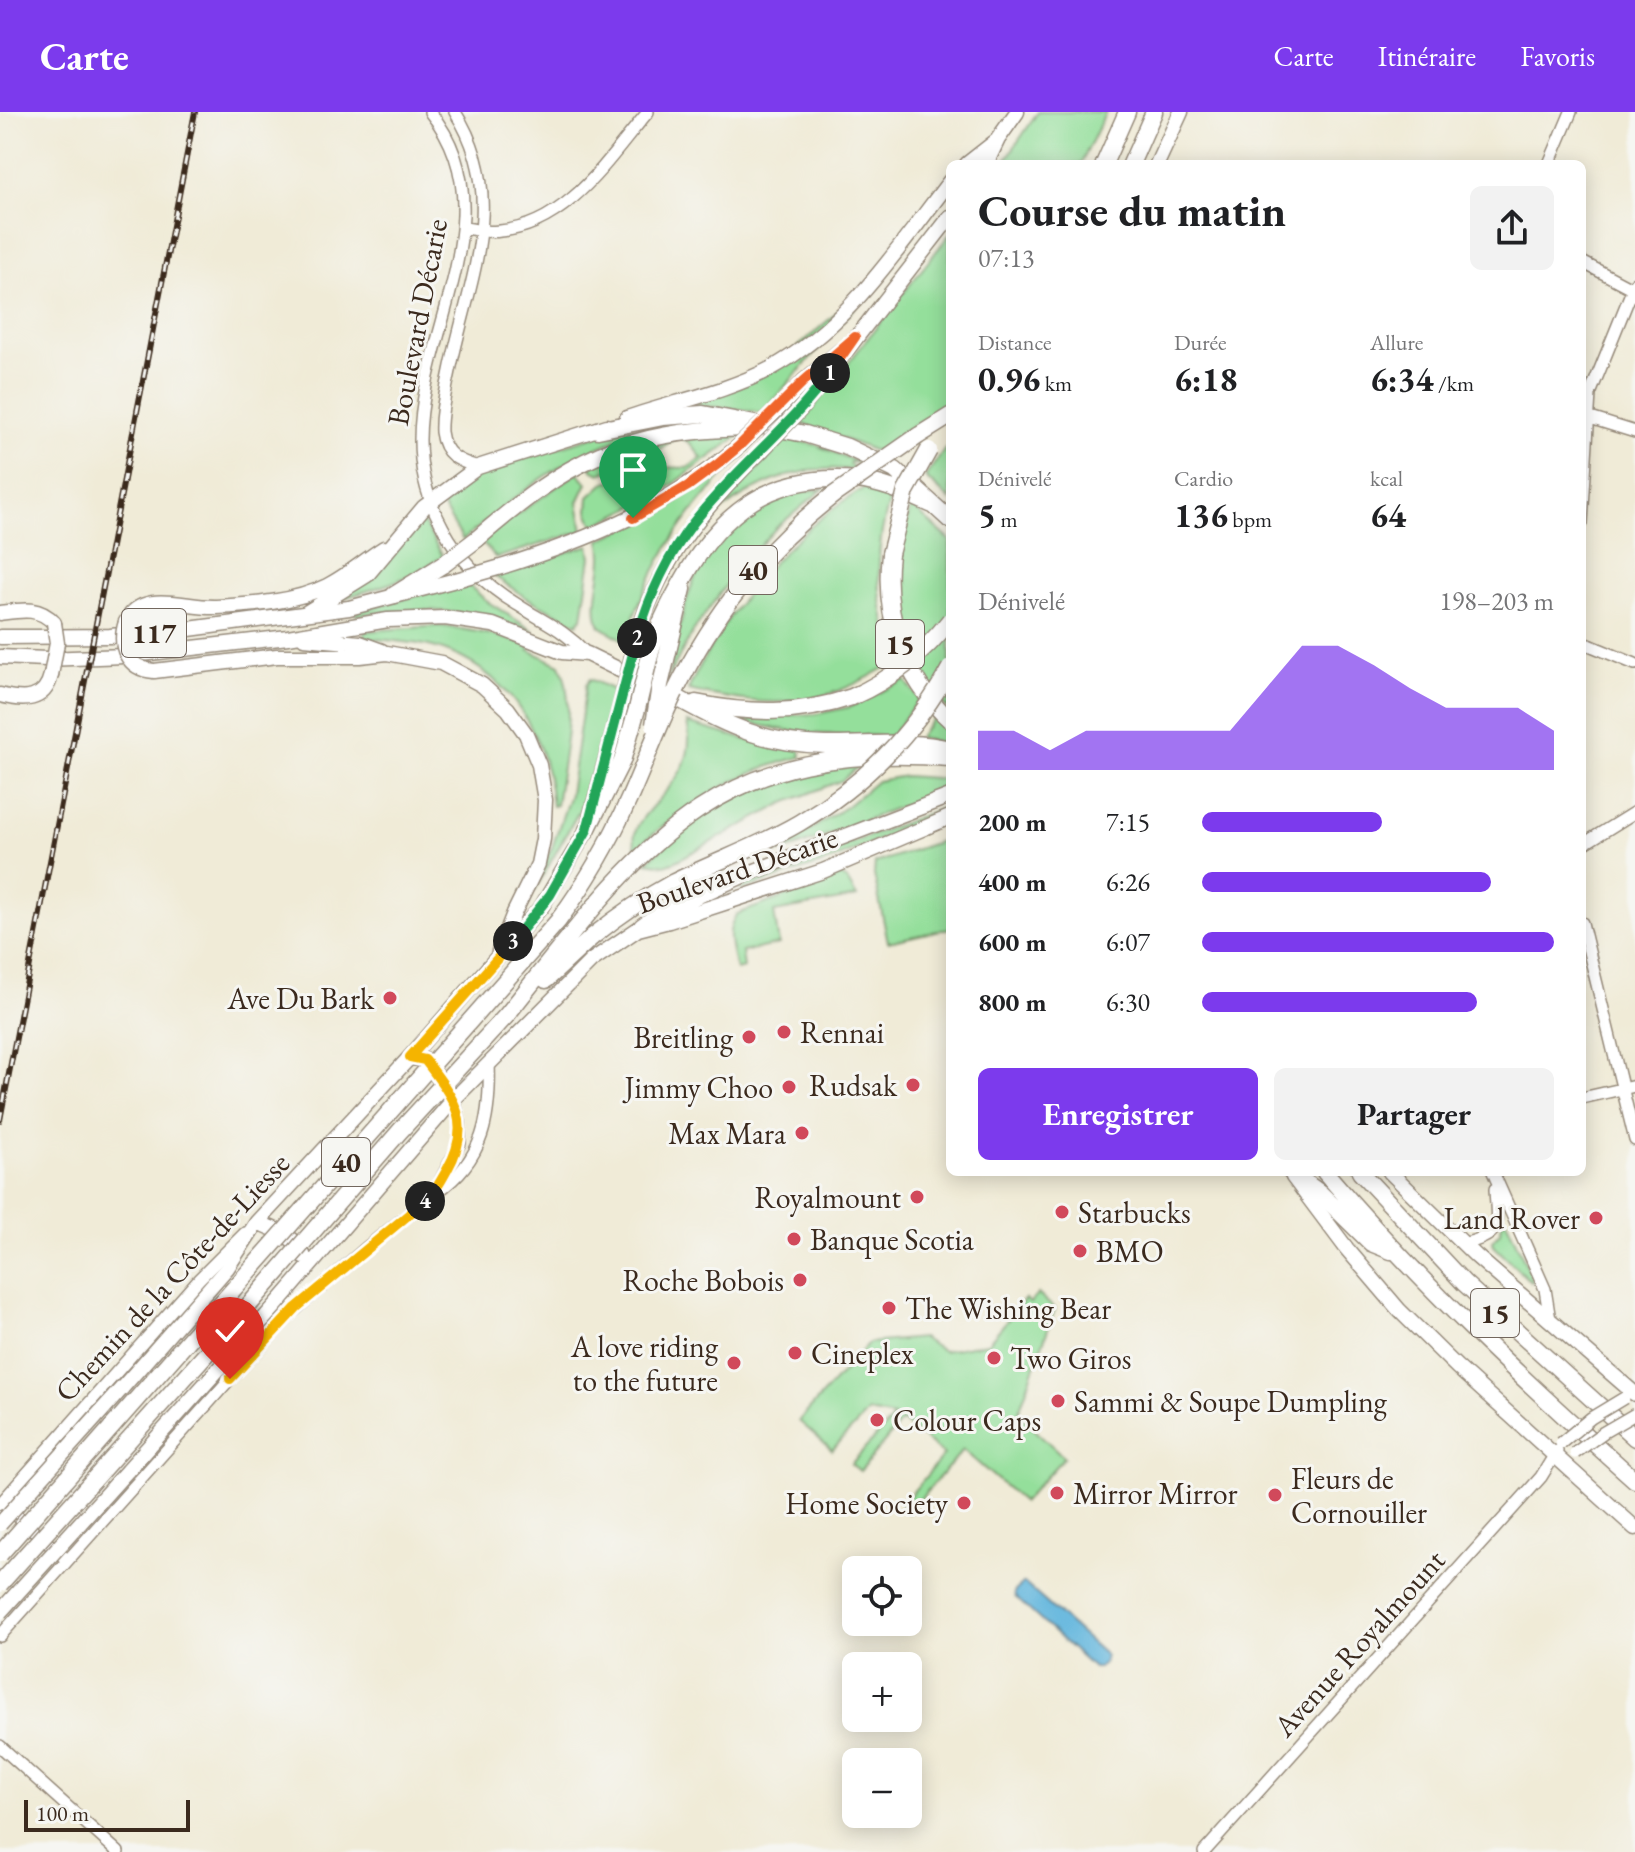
<!DOCTYPE html>
<html lang="fr">
<head>
<meta charset="utf-8">
<style>
	:root { --surface:#fff; --page:#f2f2f2; --text:#202124; --muted:#757577; --accent:#7c3aed }
	body { margin:0; font-family:"EB Garamond",serif; background:var(--page); color:var(--text); height:100vh; display:flex; flex-direction:column; font-size:30px; white-space:nowrap }
	* { box-sizing:border-box; margin:0 }
	p { font-size:26px; color:var(--muted) }
	.icon { flex:none; width:44px; height:44px; fill:none; stroke:currentColor; stroke-width:2; stroke-linecap:round; stroke-linejoin:round }
	.map { position:relative; flex:1; overflow:hidden }
	.side { position:absolute; left:946px; top:48px; width:640px; height:1016px; display:flex; flex-direction:column; background:var(--surface); border-radius:12px; box-shadow:0 4px 20px #0003 }
	.side>* { flex:none }
	.tools { position:absolute; left:842px; top:1444px; display:grid; gap:16px }
	.tools a { display:grid; place-items:center; width:80px; height:80px; border-radius:12px; background:var(--surface); box-shadow:0 4px 20px #0003; font-size:40px }
	.scale { position:absolute; left:24px; bottom:20px; width:166px; box-sizing:border-box; padding-left:8px; border:4px solid #3b2a1e; border-top:0; font-size:22px; line-height:28px; white-space:nowrap; color:#3b2a1e; -webkit-text-stroke:6px #f6f6f2; paint-order:stroke }
	.pin { position:absolute; display:grid; place-items:center; width:68px; height:68px; color:#fff; margin:-82px -34px; border-radius:50% 50% 50% 0; rotate:-45deg; box-shadow:0 0 8px #0007 }
	.pin .icon { rotate:45deg }
	.km { position:absolute; width:40px; height:40px; margin:-20px; border-radius:50%; background:#222; color:#fff; font-size:22px; line-height:40px; text-align:center }
	.round { display:grid; place-items:center; flex:none; width:84px; height:84px; border-radius:12px; background:var(--page) }
	.overview { display:flex; align-items:center; justify-content:space-between; height:136px; padding:0 32px }
	h1 { font-size:44px; font-weight:700; line-height:60px }
	.stats { display:grid; grid-template-columns:repeat(3,1fr); gap:12px; height:136px; padding:8px 32px }
	.stats div { display:grid; align-content:center }
	.stats b { font-size:34px; font-weight:700 }
	.stats small { font-size:22px; font-weight:400 }
	.stats p { font-size:22px }
	.chart { height:224px; padding:16px 32px }
	.chart p { display:flex; justify-content:space-between }
	.chart svg { width:100%; height:144px; margin-top:8px; fill:var(--accent); opacity:.7 }
	.cta { display:flex; gap:16px; margin-top:auto; padding:16px 32px }
	.cta a { flex:1; height:92px; border-radius:12px; background:var(--accent); color:#fff; font-size:32px; font-weight:700; line-height:92px; text-align:center }
	.cta a+a { background:var(--page); color:var(--text) }
	ul { padding:0 32px; list-style:none; font-size:26px }
	li { display:grid; grid-template-columns:128px 96px 1fr; align-items:center; height:60px }
	li i { height:20px; border-radius:10px; background:var(--accent) }
	header { display:flex; align-items:center; gap:48px; box-sizing:border-box; height:112px; padding:0 40px; background:var(--accent); color:#fff }
	header strong { font-size:38px }
	nav { display:flex; gap:44px; margin-inline-start:auto; font-size:28px }
	.map>svg:first-child { display:block }
	.green { fill:#94df9b; stroke:#68845c; stroke-width:2 }
	.water { fill:#61b5dd; stroke:#4e707e; stroke-width:2 }
	.lines { fill:none; stroke-linecap:round; stroke-linejoin:round }
	.minor-casing { stroke:#968a7a; stroke-width:14 }
	.major-casing { stroke:#968a7a; stroke-width:17 }
	.highway-casing { stroke:#968a7a; stroke-width:19 }
	.minor { stroke:#fff; stroke-width:11 }
	.major { stroke:#fff; stroke-width:14 }
	.highway { stroke:#fff; stroke-width:16 }
	.rail-casing { stroke:#3b2a1e; stroke-width:6 }
	.rail { stroke:#f6f6f2; stroke-width:3; stroke-dasharray:9; stroke-linecap:butt }
	.minor-bridge-casing { stroke:#968a7a; stroke-width:14; stroke-linecap:butt }
	.major-bridge-casing { stroke:#968a7a; stroke-width:17; stroke-linecap:butt }
	.highway-bridge-casing { stroke:#968a7a; stroke-width:19; stroke-linecap:butt }
	.minor-bridge { stroke:#fff; stroke-width:11 }
	.major-bridge { stroke:#fff; stroke-width:14 }
	.highway-bridge { stroke:#fff; stroke-width:16 }
	.split-1-casing { stroke:#fff; stroke-width:16 }
	.split-2-casing { stroke:#fff; stroke-width:16 }
	.split-3-casing { stroke:#fff; stroke-width:16 }
	.split-4-casing { stroke:#fff; stroke-width:16 }
	.split-5-casing { stroke:#fff; stroke-width:16 }
	.split-1 { stroke:#f0652b; stroke-width:10 }
	.split-2 { stroke:#22a559; stroke-width:10 }
	.split-3 { stroke:#22a559; stroke-width:10 }
	.split-4 { stroke:#f5b400; stroke-width:10 }
	.split-5 { stroke:#f5b400; stroke-width:10 }
	.poi-dot { fill:#d1495b; stroke:#f6f6f2; stroke-width:3 }
	.labels { text-anchor:middle; dominant-baseline:central; stroke-width:6; stroke-linejoin:round; paint-order:stroke }
	.shield { fill:#f6f6f2; stroke:#73675e; stroke-width:2 }
	.shield-label { font-size:28px; font-weight:bold; fill:#3b2a1e }
	.street-label { font-size:30px; fill:#3b2a1e; stroke:#f6f6f2 }
	.poi-label { font-size:30px; fill:#3b2a1e; stroke:#f6f6f2; text-anchor:start }
</style>
</head>
<body>
<header>
<strong>Carte</strong>
<nav><a>Carte</a><a>Itinéraire</a><a>Favoris</a></nav>
</header>
<div class="map">
<svg width="1635" height="1740" viewBox="0 0 1635 1740">
	<rect width="100%" height="100%" fill="#f6f6f2"/>
	<filter id="ink" filterUnits="userSpaceOnUse"><feTurbulence type="fractalNoise" baseFrequency=".0125" numOctaves="2"/><feDisplacementMap in="SourceGraphic" scale="16" xChannelSelector="R" yChannelSelector="G"/><feConvolveMatrix kernelMatrix="1 2 1 2 8 2 1 2 1" color-interpolation-filters="sRGB"/></filter>
	<filter id="wash" filterUnits="userSpaceOnUse"><feTurbulence type="fractalNoise" baseFrequency=".006" numOctaves="4" result="noise"/><feDisplacementMap in="SourceGraphic" scale="32" xChannelSelector="R" yChannelSelector="G"/><feGaussianBlur stdDeviation="1.8" result="paint"/><feColorMatrix in="noise" values="0 0 0 0 0 0 0 0 0 0 0 0 0 0 0 0 0 1.4 0 .05"/><feComposite in="paint" operator="in"/></filter>
	<g filter="url(#wash)">
		<rect width="100%" height="100%" fill="#f0ebd7"/>
		<path class="green" d="M 1038,0 L 1106,0 L 1081,52 L 1003,52 Z
			M 950,122 L 950,288 L 878,340 L 801,311 Z
			M 894,151 L 762,301 L 724,295 L 673,294 L 768,261 Z
			M 673,312 C 577,333 537,367 463,428 L 443,395 L 442,388 L 481,360 L 617,317 Z
			M 743,321 L 661,381 L 594,414 L 588,399 L 589,385 L 603,372 L 638,359 L 655,355 L 687,356 L 702,346 L 689,330 L 678,325 L 648,344 L 600,362 L 592,358 L 589,351 L 591,349 C 644,326 686,322 743,321 Z
			M 787,327 L 863,342 L 818,334 L 860,351 L 850,350 L 849,353 L 854,355 L 851,358 C 805,352 756,371 721,399 L 719,397 Z
			M 950,330 L 950,388 L 925,365 Z
			M 743,337 L 749,337 C 687,399 653,445 625,529 L 600,514 C 589,488 608,456 600,428 C 653,404 697,372 743,337 Z
			M 578,360 L 587,371 L 578,390 L 583,419 L 496,446 L 480,428 Z
			M 864,376 L 892,382 C 871,440 877,493 896,549 C 819,598 775,597 688,578 C 727,495 786,424 864,376 Z
			M 823,377 L 776,416 L 733,463 L 694,518 L 668,565 C 677,532 682,494 696,463 C 719,413 769,381 823,377 Z
			M 911,394 L 950,428 L 950,598 C 935,587 924,569 917,552 C 889,493 894,455 911,394 Z
			M 421,407 L 443,444 C 411,467 378,476 340,487 Z
			M 589,433 L 591,445 L 582,506 L 577,512 L 525,485 L 493,463 Z
			M 466,471 L 488,490 L 534,519 C 464,497 428,494 356,503 L 356,499 Z
			M 440,514 C 472,518 500,523 530,534 L 529,538 L 560,553 C 578,590 561,653 556,693 L 552,694 C 547,628 514,567 451,541 C 424,530 394,529 365,526 L 364,519 Z
			M 590,567 L 614,578 L 597,647 L 579,699 L 535,778 L 533,776 L 552,736 L 570,682 L 586,573 Z
			M 905,568 L 919,587 L 891,624 C 841,623 794,624 745,609 L 745,605 L 816,602 L 850,595 Z
			M 935,604 L 950,619 L 950,632 L 918,626 Z
			M 687,611 L 743,627 L 800,638 L 801,645 C 736,660 686,694 636,736 C 622,698 703,676 687,611 Z
			M 863,650 L 843,668 L 782,692 L 676,749 L 665,753 L 647,750 C 690,708 736,676 795,661 C 817,655 841,654 863,650 Z
			M 905,664 L 950,667 L 950,675 L 794,736 L 747,750 L 815,715 L 847,694 L 877,669 Z
			M 950,693 L 950,697 L 827,750 L 741,778 L 740,774 Z
			M 950,726 L 950,816 L 888,830 L 874,763 L 875,751 Z
			M 841,764 L 847,768 L 857,785 L 774,800 L 779,832 L 742,840 L 744,856 L 736,858 C 732,838 724,819 737,802 Z
			M 1503,1108 L 1506,1108 L 1533,1168 L 1531,1170 L 1494,1134 L 1492,1129 L 1500,1120 Z
			M 1038,1182 L 1055,1197 L 1018,1302 L 1064,1345 L 1023,1390 L 963,1338 L 908,1401 L 901,1394 L 944,1343 L 902,1309 L 860,1359 L 851,1352 L 894,1305 L 868,1300 L 832,1338 L 799,1309 L 869,1231 L 922,1226 L 943,1239 L 988,1231 L 1025,1187 L 1030,1191 Z"/>
		<path class="water" d="M 1024,1471 L 1105,1543 L 1104,1550 L 1099,1556 L 1093,1556 L 1015,1485 L 1014,1480 Z"/>
	</g>
	<g filter="url(#ink)">
		<g class="lines">
			<defs>
				<path id="minor" d="M 430,0 C 510,98 420,219 420,328 C 420,358 428,389 443,416 C 460,448 486,474 518,493 C 544,510 565,518 587,542
					M 455,0 C 510,85 468,170 450,259 C 446,279 440,300 441,320 C 444,343 458,349 478,355
					M 1549,52 L 1571,0
					M 463,116 C 475,117 488,121 500,119 C 567,114 609,46 648,0
					M 1582,150 L 1635,178
					M 1587,305 L 1635,320
					M 1582,411 L 1590,282 L 1635,171
					M 1582,530 L 1635,552
					M 1582,733 L 1635,700
					M 1582,811 L 1635,1028
					M 1582,986 L 1635,974
					M 1493,1060 L 1545,1177 L 1550,1208
					M 437,1080 C 484,1048 491,1005 489,951
					M 1463,1132 C 1503,1122 1497,1115 1495,1077
					M 0,1392 L 199,1167 L 245,1121
					M 8,1396 L 67,1448
					M 0,1524 L 280,1211 L 366,1136 L 433,1083 L 460,1031 L 460,1011 L 454,987
					M 0,1634 L 118,1740
					M 1204,1740 L 1541,1365 L 1557,1339"/>
				<path id="major" d="M 967,52 L 995,30
					M 986,52 L 998,27 L 1017,0
					M 1157,52 L 1181,0
					M 781,294 L 804,269 L 840,239
					M 800,298 L 950,105
					M 627,306 C 674,290 726,280 770,257 C 847,216 898,136 950,69
					M 501,455 C 591,427 666,396 739,334
					M 0,501 C 21,498 39,494 54,511
					M 306,501 L 367,463 L 424,395 L 478,355 L 607,314
					M 126,510 C 143,476 186,497 217,495 C 252,493 295,490 327,474 C 347,464 365,448 384,436
					M 0,525 L 110,524 L 189,517 L 349,496 L 456,468
					M 304,526 L 360,531 L 382,539
					M 633,540 C 654,455 699,399 761,339
					M 0,545 L 46,547 L 124,544 L 288,525 L 388,508 L 445,506 L 493,513 L 562,540 L 587,542 L 638,567
					M 154,559 L 277,544 L 360,544 L 387,541 L 441,551 L 482,573 L 508,597 L 526,622 L 539,653 L 545,688 L 543,727 L 538,752 L 514,801 L 499,839
					M 0,583 C 23,589 45,590 51,563
					M 641,814 L 656,803 L 747,762 L 950,684
					M 410,945 L 425,948 L 449,980
					M 1390,1060 L 1476,1144 L 1635,1282
					M 1293,1065 L 1347,1137 L 1399,1198 L 1457,1255 L 1635,1416
					M 257,1110 C 275,1118 298,1124 304,1145
					M 122,1276 L 227,1156 L 257,1110 L 410,945 L 542,794 L 587,718 L 621,592
					M 127,1359 L 277,1192 L 454,987 L 591,849 L 638,817 L 669,809 L 823,759 L 950,705"/>
				<path id="highway" d="M 1104,52 L 1127,0
					M 1131,52 L 1154,0
					M 598,318 L 663,305 L 703,302 L 805,322 L 847,335 L 895,358 L 950,408
					M 918,324 L 950,304
					M 477,427 C 568,348 623,319 745,316
					M 890,442 C 883,503 903,566 950,608
					M 394,483 L 444,452
					M 649,547 C 656,518 668,494 683,468 C 722,398 774,360 857,368 C 884,371 909,383 933,393
					M 660,573 L 683,477
					M 675,580 C 714,501 764,438 832,384
					M 679,587 C 729,615 767,632 826,633 C 868,634 909,627 950,637
					M 696,591 C 750,602 799,603 852,585
					M 587,718 L 622,649 L 637,597
					M 546,868 L 592,825
					M 506,904 C 640,735 713,626 950,646
					M 1291,1060 L 1320,1081 L 1371,1131 L 1391,1139
					M 1325,1060 C 1422,1174 1524,1269 1635,1368
					M 1360,1060 L 1464,1171 L 1635,1326"/>
			</defs>
			<use href="#minor" class="minor-casing"/>
			<use href="#major" class="major-casing"/>
			<use href="#highway" class="highway-casing"/>
			<use href="#minor" class="minor"/>
			<use href="#major" class="major"/>
			<use href="#highway" class="highway"/>
			<defs>
				<path id="rail" d="M 0,1008 L 195,0"/>
			</defs>
			<use href="#rail" class="rail-casing"/>
			<use href="#rail" class="rail"/>
			<defs>
				<path id="minor-bridge" d="M 1561,1331 L 1591,1306 L 1624,1286
					M 1575,1341 L 1604,1320 L 1635,1302"/>
				<path id="major-bridge" d="M 739,334 L 781,294
					M 761,339 L 800,298
					M 456,468 L 501,455
					M 126,510 C 118,534 127,557 154,559
					M 51,563 L 57,531 L 54,511
					M 621,592 L 633,540
					M 0,1412 L 122,1276
					M 0,1500 L 127,1359"/>
				<path id="highway-bridge" d="M 832,384 L 918,324
					M 890,442 L 906,379 L 929,338
					M 444,452 L 477,427
					M 852,585 C 892,567 923,543 950,508
					M 637,597 L 649,547
					M 654,613 L 660,573
					M 592,825 C 617,805 644,786 672,771 C 714,750 758,735 799,711 C 862,674 915,621 950,556
					M 0,1442 L 558,809 C 586,771 610,730 629,687 C 645,651 658,615 675,580
					M 0,1472 L 223,1223 L 400,1019 L 506,904"/>
			</defs>
			<use href="#minor-bridge" class="minor-bridge-casing"/>
			<use href="#major-bridge" class="major-bridge-casing"/>
			<use href="#highway-bridge" class="highway-bridge-casing"/>
			<use href="#minor-bridge" class="minor-bridge"/>
			<use href="#major-bridge" class="major-bridge"/>
			<use href="#highway-bridge" class="highway-bridge"/>
		</g>
	</g>
	<g class="lines" filter="url(#ink)">
		<defs>
			<path id="split-1" d="M 633,406 L 688,374 L 718,352 L 739,334 L 804,269 L 855,225 L 830,261"/>
			<path id="split-2" d="M 637,526 C 649,485 667,445 693,411 C 735,357 790,316 830,261"/>
			<path id="split-3" d="M 513,829 L 550,783 L 587,718 L 637,526"/>
			<path id="split-4" d="M 425,1089 C 435,1080 441,1069 447,1058 C 474,1011 454,986 425,948 L 410,945 L 513,829"/>
			<path id="split-5" d="M 230,1267 L 296,1196 L 425,1089"/>
		</defs>
		<use href="#split-1" class="split-1-casing"/>
		<use href="#split-2" class="split-2-casing"/>
		<use href="#split-3" class="split-3-casing"/>
		<use href="#split-4" class="split-4-casing"/>
		<use href="#split-5" class="split-5-casing"/>
		<use href="#split-1" class="split-1"/>
		<use href="#split-2" class="split-2"/>
		<use href="#split-3" class="split-3"/>
		<use href="#split-4" class="split-4"/>
		<use href="#split-5" class="split-5"/>
	</g>
	<g class="poi-dot">
		<circle cx="390" cy="886" r="8"/>
		<circle cx="784" cy="920" r="8"/>
		<circle cx="749" cy="925" r="8"/>
		<circle cx="913" cy="973" r="8"/>
		<circle cx="789" cy="975" r="8"/>
		<circle cx="802" cy="1021" r="8"/>
		<circle cx="917" cy="1085" r="8"/>
		<circle cx="1062" cy="1100" r="8"/>
		<circle cx="1596" cy="1106" r="8"/>
		<circle cx="794" cy="1127" r="8"/>
		<circle cx="1080" cy="1139" r="8"/>
		<circle cx="800" cy="1168" r="8"/>
		<circle cx="889" cy="1196" r="8"/>
		<circle cx="795" cy="1241" r="8"/>
		<circle cx="994" cy="1246" r="8"/>
		<circle cx="734" cy="1251" r="8"/>
		<circle cx="1058" cy="1289" r="8"/>
		<circle cx="877" cy="1308" r="8"/>
		<circle cx="1057" cy="1381" r="8"/>
		<circle cx="1275" cy="1383" r="8"/>
		<circle cx="964" cy="1391" r="8"/>
	</g>
	<g class="labels">
		<g class="shield">
			<rect x="729" y="434" width="48" height="48" rx="6"/>
			<rect x="122" y="497" width="64" height="48" rx="6"/>
			<rect x="876" y="508" width="48" height="48" rx="6"/>
			<rect x="322" y="1026" width="48" height="48" rx="6"/>
			<rect x="1471" y="1177" width="48" height="48" rx="6"/>
		</g>
		<g class="shield-label">
			<text x="753" y="458">40</text>
			<text x="154" y="521">117</text>
			<text x="900" y="532">15</text>
			<text x="346" y="1050">40</text>
			<text x="1495" y="1201">15</text>
		</g>
		<g class="street-label">
			<text transform="translate(417 210) rotate(-79)">Boulevard Décarie</text>
			<text transform="translate(737 758) rotate(-19)">Boulevard Décarie</text>
			<text transform="translate(172 1165) rotate(-47)">Chemin de la Côte-de-Liesse</text>
			<text transform="translate(1359 1531) rotate(-48)">Avenue Royalmount</text>
		</g>
		<g class="poi-label">
			<text x="374" y="886" text-anchor="end">Ave Du Bark</text>
			<text x="800" y="920">Rennai</text>
			<text x="733" y="925" text-anchor="end">Breitling</text>
			<text x="897" y="973" text-anchor="end">Rudsak</text>
			<text x="773" y="975" text-anchor="end">Jimmy Choo</text>
			<text x="786" y="1021" text-anchor="end">Max Mara</text>
			<text x="901" y="1085" text-anchor="end">Royalmount</text>
			<text x="1078" y="1100">Starbucks</text>
			<text x="1580" y="1106" text-anchor="end">Land Rover</text>
			<text x="810" y="1127">Banque Scotia</text>
			<text x="1096" y="1139">BMO</text>
			<text x="784" y="1168" text-anchor="end">Roche Bobois</text>
			<text x="905" y="1196">The Wishing Bear</text>
			<text x="718" y="1234" text-anchor="end">A love riding<tspan x="718" dy="34">to the future</tspan></text>
			<text x="811" y="1241">Cineplex</text>
			<text x="1010" y="1246">Two Giros</text>
			<text x="1074" y="1289">Sammi &amp; Soupe Dumpling</text>
			<text x="893" y="1308">Colour Caps</text>
			<text x="1291" y="1366">Fleurs de<tspan x="1291" dy="34">Cornouiller</tspan></text>
			<text x="1073" y="1381">Mirror Mirror</text>
			<text x="948" y="1391" text-anchor="end">Home Society</text>
		</g>
	</g>
</svg>
<div class="tools">
<a><svg class="icon" aria-label="locate" viewBox="0 0 24 24"><circle cx="12" cy="12" r="6"/><path d="M12 2v4M12 18v4M2 12h4M18 12h4"/></svg></a>
<a>+</a>
<a>−</a>
</div>
<div class="scale">100 m</div>
<div class="pin" style="left:633px;top:406px;background:#1e9e55"><svg class="icon" aria-label="arrive" viewBox="0 0 24 24"><path d="M6 21V4h12l-3 4 3 4H6"/></svg></div>
<div class="pin" style="left:230px;top:1267px;background:#d93025"><svg class="icon" aria-label="check" viewBox="0 0 24 24"><path d="M5 12l5 5 9-10"/></svg></div>
<b class="km" style="left:830px;top:261px">1</b>
<b class="km" style="left:637px;top:526px">2</b>
<b class="km" style="left:513px;top:829px">3</b>
<b class="km" style="left:425px;top:1089px">4</b>
<section class="side">
<div class="overview"><div><h1>Course du matin</h1><p>07:13</p></div><a class="round"><svg class="icon" aria-label="share" viewBox="0 0 24 24"><path d="M12 15V3M7 8l5-5 5 5M5 13v7h14v-7"/></svg></a></div>
<div class="stats">
<div><p>Distance</p><b>0.96<small> km</small></b></div>
<div><p>Durée</p><b>6:18</b></div>
<div><p>Allure</p><b>6:34<small> /km</small></b></div>
</div>
<div class="stats">
<div><p>Dénivelé</p><b>5<small> m</small></b></div>
<div><p>Cardio</p><b>136<small> bpm</small></b></div>
<div><p>kcal</p><b>64</b></div>
</div>
<div class="chart"><p><span>Dénivelé</span>198–203 m</p>
<svg viewBox="0 0 160 44" preserveAspectRatio="none"><path d="M0 44V32L10 32L20 38L30 32L40 32L50 32L60 32L70 32L80 19L90 6L100 6L110 12L120 19L130 25L140 25L150 25L160 32V44z"/></svg>
</div>
<ul>
<li><b>200 m</b>7:15<i style="width:51%"></i></li>
<li><b>400 m</b>6:26<i style="width:82%"></i></li>
<li><b>600 m</b>6:07<i style="width:100%"></i></li>
<li><b>800 m</b>6:30<i style="width:78%"></i></li>
</ul>
<div class="cta"><a>Enregistrer</a><a>Partager</a></div>
</section>
</div>
</body>
</html>
